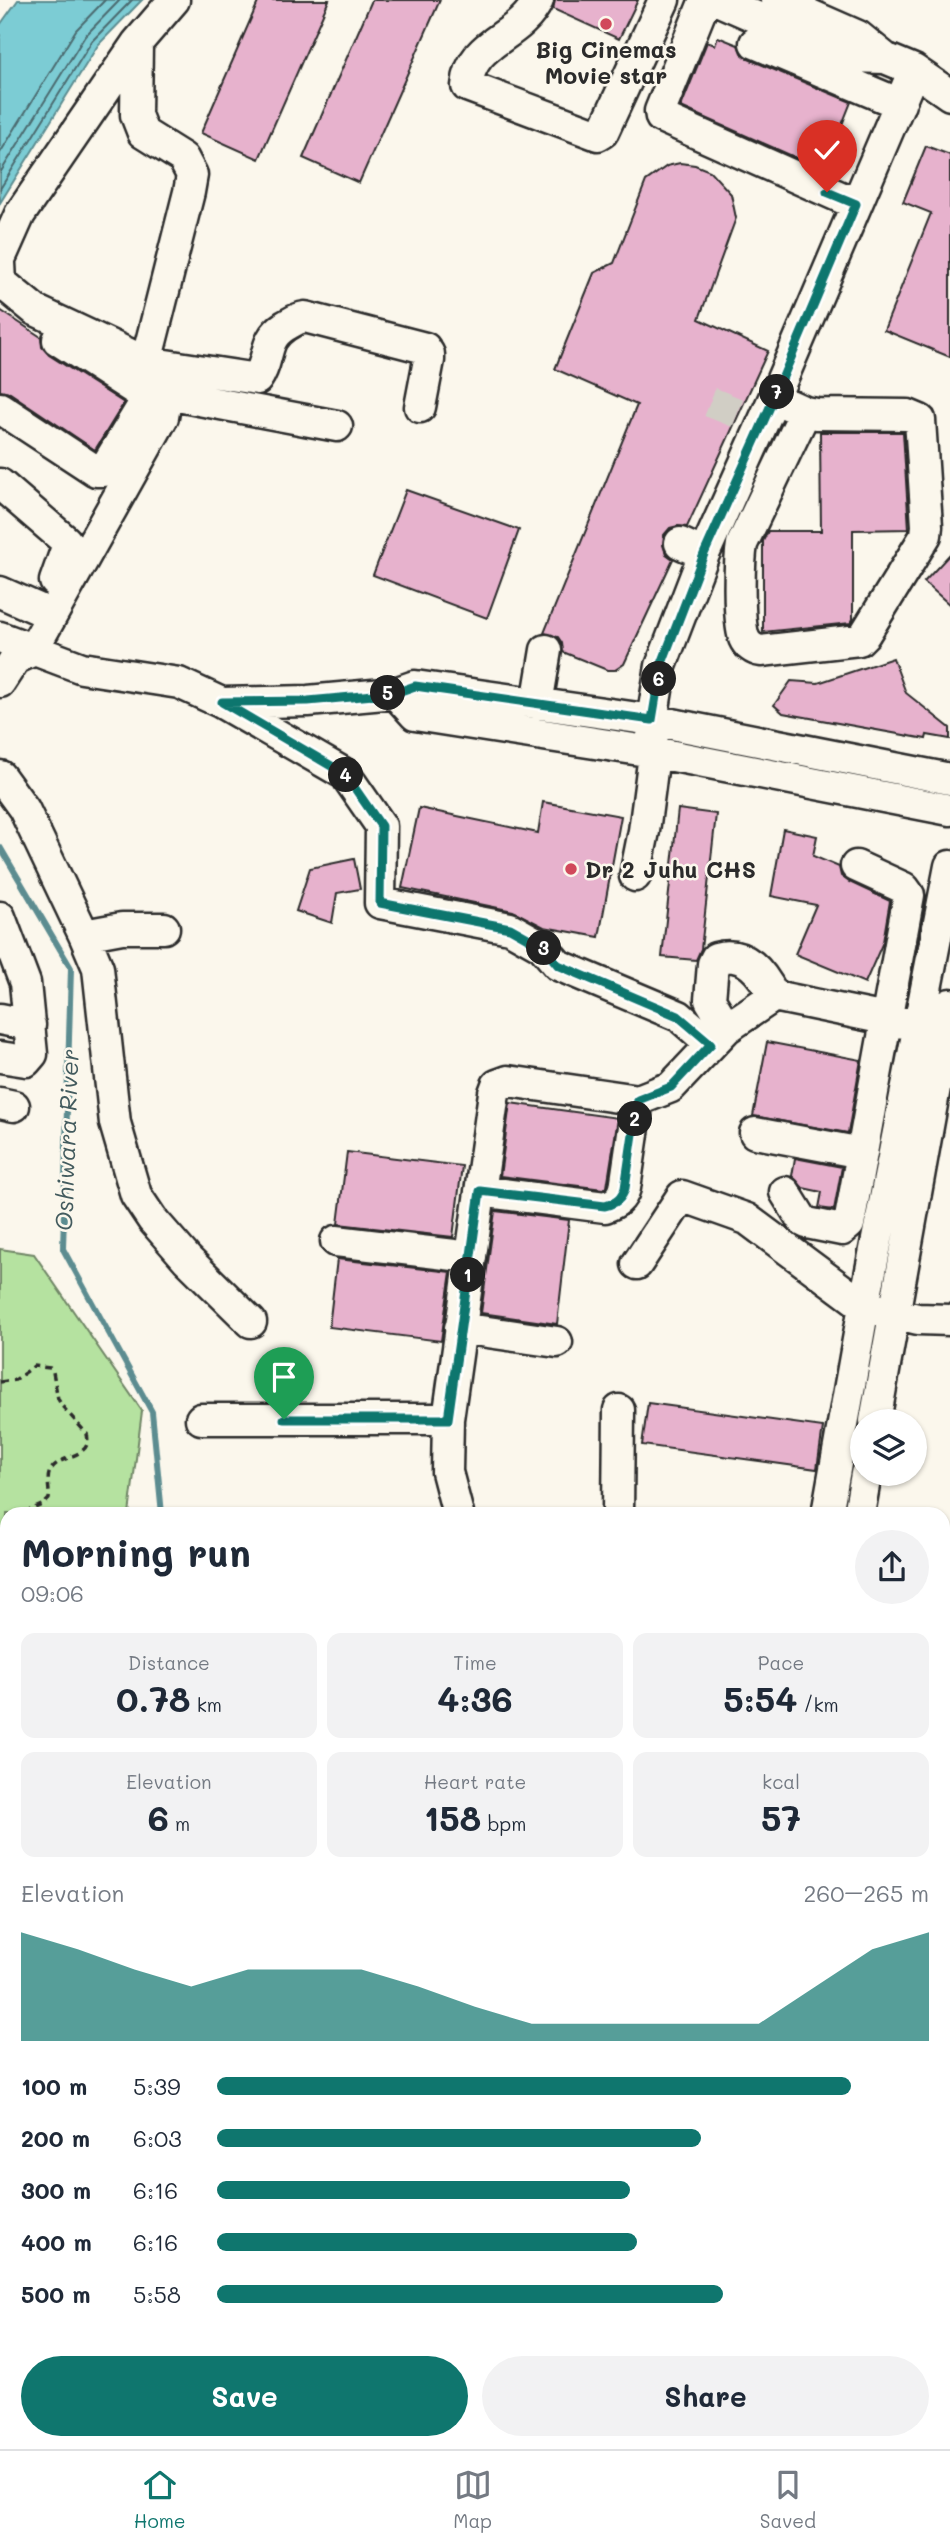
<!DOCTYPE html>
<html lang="en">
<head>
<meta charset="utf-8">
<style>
	:root { --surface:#fff; --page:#f2f2f3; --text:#1f2937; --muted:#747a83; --line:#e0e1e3; --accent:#0f766e }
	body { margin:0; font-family:Mali,sans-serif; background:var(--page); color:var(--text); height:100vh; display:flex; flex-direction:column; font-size:26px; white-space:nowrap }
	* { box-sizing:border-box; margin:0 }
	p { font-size:23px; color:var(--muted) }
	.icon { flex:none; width:38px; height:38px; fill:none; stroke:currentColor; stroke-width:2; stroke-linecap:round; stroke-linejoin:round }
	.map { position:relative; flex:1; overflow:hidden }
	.side { position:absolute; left:0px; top:1507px; width:950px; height:943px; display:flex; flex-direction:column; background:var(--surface); border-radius:21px 21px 0 0; box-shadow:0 2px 5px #0004 }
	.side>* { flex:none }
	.controls { position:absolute; left:850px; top:1409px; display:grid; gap:14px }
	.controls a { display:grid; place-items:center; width:77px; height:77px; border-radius:50%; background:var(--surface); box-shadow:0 2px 5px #0004; font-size:35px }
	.pin { position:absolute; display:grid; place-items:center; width:60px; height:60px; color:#fff; margin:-72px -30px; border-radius:50% 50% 50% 0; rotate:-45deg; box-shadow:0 0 7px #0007 }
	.pin .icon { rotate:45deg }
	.km { position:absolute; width:35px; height:35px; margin:-18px; border-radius:50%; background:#222; color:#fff; font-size:19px; line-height:35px; text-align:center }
	.round { display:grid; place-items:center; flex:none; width:74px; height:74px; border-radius:37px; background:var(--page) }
	.headline { display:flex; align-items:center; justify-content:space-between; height:119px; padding:0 21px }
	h1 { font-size:38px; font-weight:700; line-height:52px }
	.figures { display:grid; grid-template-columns:repeat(3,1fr); gap:10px; height:119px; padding:7px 21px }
	.figures div { display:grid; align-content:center; border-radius:14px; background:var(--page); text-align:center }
	.figures b { font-size:35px; font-weight:700 }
	.figures small { font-size:19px; font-weight:400 }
	.figures p { font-size:19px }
	.chart { height:196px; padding:14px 21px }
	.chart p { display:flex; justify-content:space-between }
	.chart svg { width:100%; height:126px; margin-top:7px; fill:var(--accent); opacity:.7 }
	.primary-button { display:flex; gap:14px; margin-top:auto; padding:14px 21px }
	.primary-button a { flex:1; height:80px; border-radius:42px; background:var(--accent); color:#fff; font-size:28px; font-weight:700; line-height:80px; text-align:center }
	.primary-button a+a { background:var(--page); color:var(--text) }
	ul { padding:0 21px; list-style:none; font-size:23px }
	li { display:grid; grid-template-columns:112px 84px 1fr; align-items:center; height:52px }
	li i { height:18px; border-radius:9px; background:var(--accent) }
	.menu { display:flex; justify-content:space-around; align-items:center; height:98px; border-top:2px solid var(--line); background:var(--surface); font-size:19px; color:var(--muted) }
	.menu a { display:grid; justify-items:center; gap:4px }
	.menu .current { color:var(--accent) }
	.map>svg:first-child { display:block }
	.green { fill:#b5e2a0; stroke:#708666; stroke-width:2 }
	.water { fill:#7bccd4; stroke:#5b8c90; stroke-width:2 }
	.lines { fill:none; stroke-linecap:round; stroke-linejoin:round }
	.shore { stroke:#4b6b6f; stroke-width:2 }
	.stream { stroke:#5b8c90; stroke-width:6 }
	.building { fill:#e7b2cd; stroke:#2b2b2b; stroke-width:2 }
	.minor-tunnel { stroke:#d1cec5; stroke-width:30; stroke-dasharray:30 15; stroke-linecap:butt }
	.minor-casing { stroke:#2b2b2b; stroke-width:35 }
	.path { stroke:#2b2b2b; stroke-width:3.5; stroke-dasharray:7 5; stroke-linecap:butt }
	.minor { stroke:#fbf7ec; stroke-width:30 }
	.route-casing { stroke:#fff; stroke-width:14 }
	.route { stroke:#0f766e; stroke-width:9 }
	.poi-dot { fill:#d1495b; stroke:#fbf7ec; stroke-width:2.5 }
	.labels { text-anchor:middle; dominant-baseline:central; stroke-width:5; stroke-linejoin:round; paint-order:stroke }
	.poi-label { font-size:23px; font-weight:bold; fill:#2b2b2b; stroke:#fbf7ec }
	.water-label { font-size:24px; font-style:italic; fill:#435b5e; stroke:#fbf7ec }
</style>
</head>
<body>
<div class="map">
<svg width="950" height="2449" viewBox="0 0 950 2449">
	<rect width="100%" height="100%" fill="#fbf7ec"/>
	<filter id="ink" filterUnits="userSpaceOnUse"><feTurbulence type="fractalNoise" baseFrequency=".0143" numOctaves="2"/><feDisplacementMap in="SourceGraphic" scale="14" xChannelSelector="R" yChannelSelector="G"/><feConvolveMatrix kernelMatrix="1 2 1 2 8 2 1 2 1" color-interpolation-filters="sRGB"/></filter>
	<g filter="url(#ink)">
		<path class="green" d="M 0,1249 L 34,1254 L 142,1411 L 129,1514 L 7,1514 L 7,1660 L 0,1659 Z"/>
		<path class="water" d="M 18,0 L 142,0 L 98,45 L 0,203 L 0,25 Z"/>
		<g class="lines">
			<path class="shore" d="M 0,153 L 76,30 L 105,0
				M 0,173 L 85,36 L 120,0
				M 0,189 L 92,41 L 132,0"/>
			<path class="stream" d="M 0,847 L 71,968 L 63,1249 L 152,1412 L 162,1514
				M 111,2443 L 113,2449"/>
		</g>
		<path class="building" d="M 259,0 L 329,0 L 259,159 L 201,133 Z
			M 372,0 L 440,0 L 359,183 L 303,158 Z
			M 555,0 L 638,0 L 619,39 L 553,9 Z
			M 718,37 L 738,45 L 741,53 L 748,59 L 851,102 L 824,170 L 681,107 L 707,42 L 715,45 Z
			M 926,146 L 950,155 L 950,357 L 884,330 L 931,213 L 903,202 Z
			M 680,163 L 695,165 L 710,171 L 731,194 L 736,218 L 699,319 L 768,351 L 687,527 L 678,526 L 670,528 L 664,535 L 663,545 L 666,554 L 673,559 L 624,664 L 615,670 L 607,670 L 563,652 L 562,643 L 558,637 L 544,633 L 637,405 L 555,369 L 594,273 L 614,263 L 646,181 L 667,166 Z
			M 0,310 L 41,337 L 42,347 L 49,355 L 124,403 L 95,450 L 10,393 L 0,391 Z
			M 820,432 L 903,432 L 909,529 L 853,530 L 853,619 L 851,623 L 763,632 L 763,541 L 768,531 L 821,531 Z
			M 406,490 L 519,530 L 487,618 L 373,575 Z
			M 950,554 L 950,605 L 924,582 Z
			M 893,658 L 906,693 L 950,728 L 950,739 L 927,735 L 926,739 L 783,713 L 774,705 L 791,681 L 818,683 Z
			M 543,802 L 621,816 L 599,937 L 544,927 L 513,911 L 402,888 L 419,808 L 538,833 Z
			M 678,809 L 716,814 L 701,949 L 696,960 L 662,957 Z
			M 783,829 L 817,836 L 813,856 L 839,867 L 841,876 L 849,882 L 890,901 L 883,942 L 865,983 L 795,954 L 816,905 L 771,896 Z
			M 354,859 L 360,889 L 337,893 L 332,923 L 296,911 L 310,868 Z
			M 767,1042 L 861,1060 L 848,1133 L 753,1116 Z
			M 510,1103 L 618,1118 L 607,1187 L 603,1189 L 500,1176 Z
			M 347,1152 L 462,1166 L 453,1237 L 338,1224 Z
			M 795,1158 L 842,1167 L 834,1210 L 819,1208 L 822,1192 L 803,1188 L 792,1176 Z
			M 495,1211 L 569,1220 L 557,1324 L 481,1313 Z
			M 337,1259 L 451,1272 L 441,1341 L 329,1327 Z
			M 648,1403 L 823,1427 L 817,1469 L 642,1445 Z"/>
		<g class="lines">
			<path class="minor-tunnel" d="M 710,402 L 740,414"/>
			<defs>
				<path id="minor" d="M 538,0 C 519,40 471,39 467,86 L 598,135 L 603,132 L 664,0
					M 705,0 L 660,111 L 661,117 L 856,204
					M 717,0 L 848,57 L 885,58 L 914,70 L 950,95
					M 776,0 L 858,36 L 885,58
					M 137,43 L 136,115 L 143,133 L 183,158 L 192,175 L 189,192 L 146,362 L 257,379 C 271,359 262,341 285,326 C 292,322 297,318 305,317 L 425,348 L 429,354 L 429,360 L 420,407
					M 755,43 L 900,104
					M 0,259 L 20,214 L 137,43 L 174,0
					M 0,263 L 1,282 L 35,310 L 146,362 L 167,394 L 163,417 L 32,651 L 15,659 L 0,682
					M 58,340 L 148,398
					M 167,394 L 337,426
					M 774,398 L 805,412 L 817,414 L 908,415 L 920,420 L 927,526 L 926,535 L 865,634 L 859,640 L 761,651 C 754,650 747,645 744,638 C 738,620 739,562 742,544 L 805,412
					M 0,408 L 96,471 L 103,471 L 159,379
					M 0,484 L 66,541 L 66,550 L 55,581
					M 680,543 L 704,554
					M 0,592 L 52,615
					M 0,637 L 82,668 L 179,683 L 222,703 L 308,701 L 395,693 L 415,686 L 652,720 L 950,779
					M 395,693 L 415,715 L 653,752 L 950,810
					M 222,703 L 345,774 L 381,826 L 380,903 L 510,928 L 542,946 L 558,965 L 679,1016 L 711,1044
					M 537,704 L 546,650
					M 0,776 L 24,809 L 84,935 L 98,968 L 115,1123 L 136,1195 L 152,1219 L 187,1259 L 251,1322
					M 635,876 L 644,831 L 650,786 L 653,762 L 652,720 L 661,666 L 704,554 L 774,398 L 914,70
					M 0,917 L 25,983 L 32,1054 L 26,1061 L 0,1057
					M 84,935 L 122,928 L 164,928
					M 0,1019 L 30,1025
					M 727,1028 L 710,1000 L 713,964 L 716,958 C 746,950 762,973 774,996 L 905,1023
					M 0,1103 L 14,1106
					M 755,1133 L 862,1153
					M 480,1191 L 605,1207 C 616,1203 622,1199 625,1188 L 638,1100
					M 785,1192 L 803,1221 L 807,1223 L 842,1230 L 849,1224 L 909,895 L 904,888 L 856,866
					M 336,1241 L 471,1257
					M 637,1264 L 682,1196 L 747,1219 L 864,1306 L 918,1319 L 950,1320
					M 460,1328 L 557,1342
					M 201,1419 L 448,1419
					M 875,1421 L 950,1004
					M 458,1514 L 447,1472 L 448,1419 L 494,1093 L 497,1085 L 508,1081 L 638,1100 L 671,1087 L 727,1028 L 774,996
					M 618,1514 L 619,1410
					M 827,1514 L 864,1306 L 950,866
					M 859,1514 L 866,1474
					M 0,1696 L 7,1697
					M 0,1719 L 7,1720
					M 0,1763 L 7,1763
					M 0,2015 L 7,2015
					M 0,2298 L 7,2300
					M 361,2443 L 371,2449
					M 870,2443 L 870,2449"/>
			</defs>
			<use href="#minor" class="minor-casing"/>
			<path class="path" d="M 0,1382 L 15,1380 L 34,1366 L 50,1368 L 53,1372 L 58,1399 L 62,1406 L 87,1434 C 93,1459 60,1453 50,1471 C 46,1478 50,1491 49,1499 L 44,1504 L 21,1514
				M 0,1561 L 7,1557"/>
			<use href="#minor" class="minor"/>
		</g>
	</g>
	<g class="lines" filter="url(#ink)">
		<defs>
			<path id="route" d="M 284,1419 L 448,1419 L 480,1191 L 605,1206 C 616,1203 622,1199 625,1188 L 638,1100 L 671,1087 L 711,1044 L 678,1016 L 558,965 L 542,946 L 510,928 L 380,903 L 381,826 L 345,774 L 222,702 L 308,701 L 395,693 L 415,686 L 652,720 L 661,666 L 704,554 L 774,398 L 856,204 L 827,192"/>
		</defs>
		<use href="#route" class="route-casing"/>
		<use href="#route" class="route"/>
	</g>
	<g class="poi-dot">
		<circle cx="606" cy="24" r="7"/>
		<circle cx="571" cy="869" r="7"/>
	</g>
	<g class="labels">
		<g class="poi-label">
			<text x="606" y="49">Big Cinemas<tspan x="606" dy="26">Movie star</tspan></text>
			<text x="585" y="869" text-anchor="start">Dr 2 Juhu CHS</text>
		</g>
		<g class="water-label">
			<text transform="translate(66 1140) rotate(-88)">Oshiwara River</text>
		</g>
	</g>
</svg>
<div class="controls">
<a><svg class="icon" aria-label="layers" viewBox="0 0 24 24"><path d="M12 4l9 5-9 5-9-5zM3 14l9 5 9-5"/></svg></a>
</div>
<div class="pin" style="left:284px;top:1419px;background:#1e9e55"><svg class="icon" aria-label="arrive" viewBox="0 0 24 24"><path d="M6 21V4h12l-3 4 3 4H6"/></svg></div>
<div class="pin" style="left:827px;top:192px;background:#d93025"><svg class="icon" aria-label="check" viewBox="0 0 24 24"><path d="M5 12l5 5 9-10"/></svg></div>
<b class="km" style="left:468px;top:1275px">1</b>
<b class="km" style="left:635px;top:1119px">2</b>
<b class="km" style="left:544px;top:948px">3</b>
<b class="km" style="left:346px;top:775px">4</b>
<b class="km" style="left:388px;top:693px">5</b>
<b class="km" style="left:659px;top:679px">6</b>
<b class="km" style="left:777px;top:392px">7</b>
<section class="side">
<div class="headline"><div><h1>Morning run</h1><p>09:06</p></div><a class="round"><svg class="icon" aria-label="share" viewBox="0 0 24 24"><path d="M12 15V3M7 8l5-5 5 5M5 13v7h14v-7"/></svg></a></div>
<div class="figures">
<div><p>Distance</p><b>0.78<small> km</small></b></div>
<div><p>Time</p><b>4:36</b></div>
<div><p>Pace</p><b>5:54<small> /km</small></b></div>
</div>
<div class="figures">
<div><p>Elevation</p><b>6<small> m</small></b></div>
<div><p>Heart rate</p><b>158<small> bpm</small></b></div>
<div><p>kcal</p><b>57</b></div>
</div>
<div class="chart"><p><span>Elevation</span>260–265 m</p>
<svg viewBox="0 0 160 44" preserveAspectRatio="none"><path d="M0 44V6L10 12L20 19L30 25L40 19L50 19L60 19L70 25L80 32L90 38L100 38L110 38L120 38L130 38L140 25L150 12L160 6V44z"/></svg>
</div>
<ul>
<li><b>100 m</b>5:39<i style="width:89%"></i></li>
<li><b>200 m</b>6:03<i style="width:68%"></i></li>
<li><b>300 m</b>6:16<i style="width:58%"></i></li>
<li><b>400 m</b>6:16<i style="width:59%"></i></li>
<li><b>500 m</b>5:58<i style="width:71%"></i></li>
</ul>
<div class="primary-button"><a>Save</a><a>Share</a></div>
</section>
</div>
<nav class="menu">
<a class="current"><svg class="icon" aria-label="home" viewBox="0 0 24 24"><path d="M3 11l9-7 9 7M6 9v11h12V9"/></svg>Home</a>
<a><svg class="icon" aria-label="map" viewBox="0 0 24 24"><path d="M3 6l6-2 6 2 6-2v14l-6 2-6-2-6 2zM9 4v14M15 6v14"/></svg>Map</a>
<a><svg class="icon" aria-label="saved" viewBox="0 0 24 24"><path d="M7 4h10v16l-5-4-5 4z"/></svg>Saved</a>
</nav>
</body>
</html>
